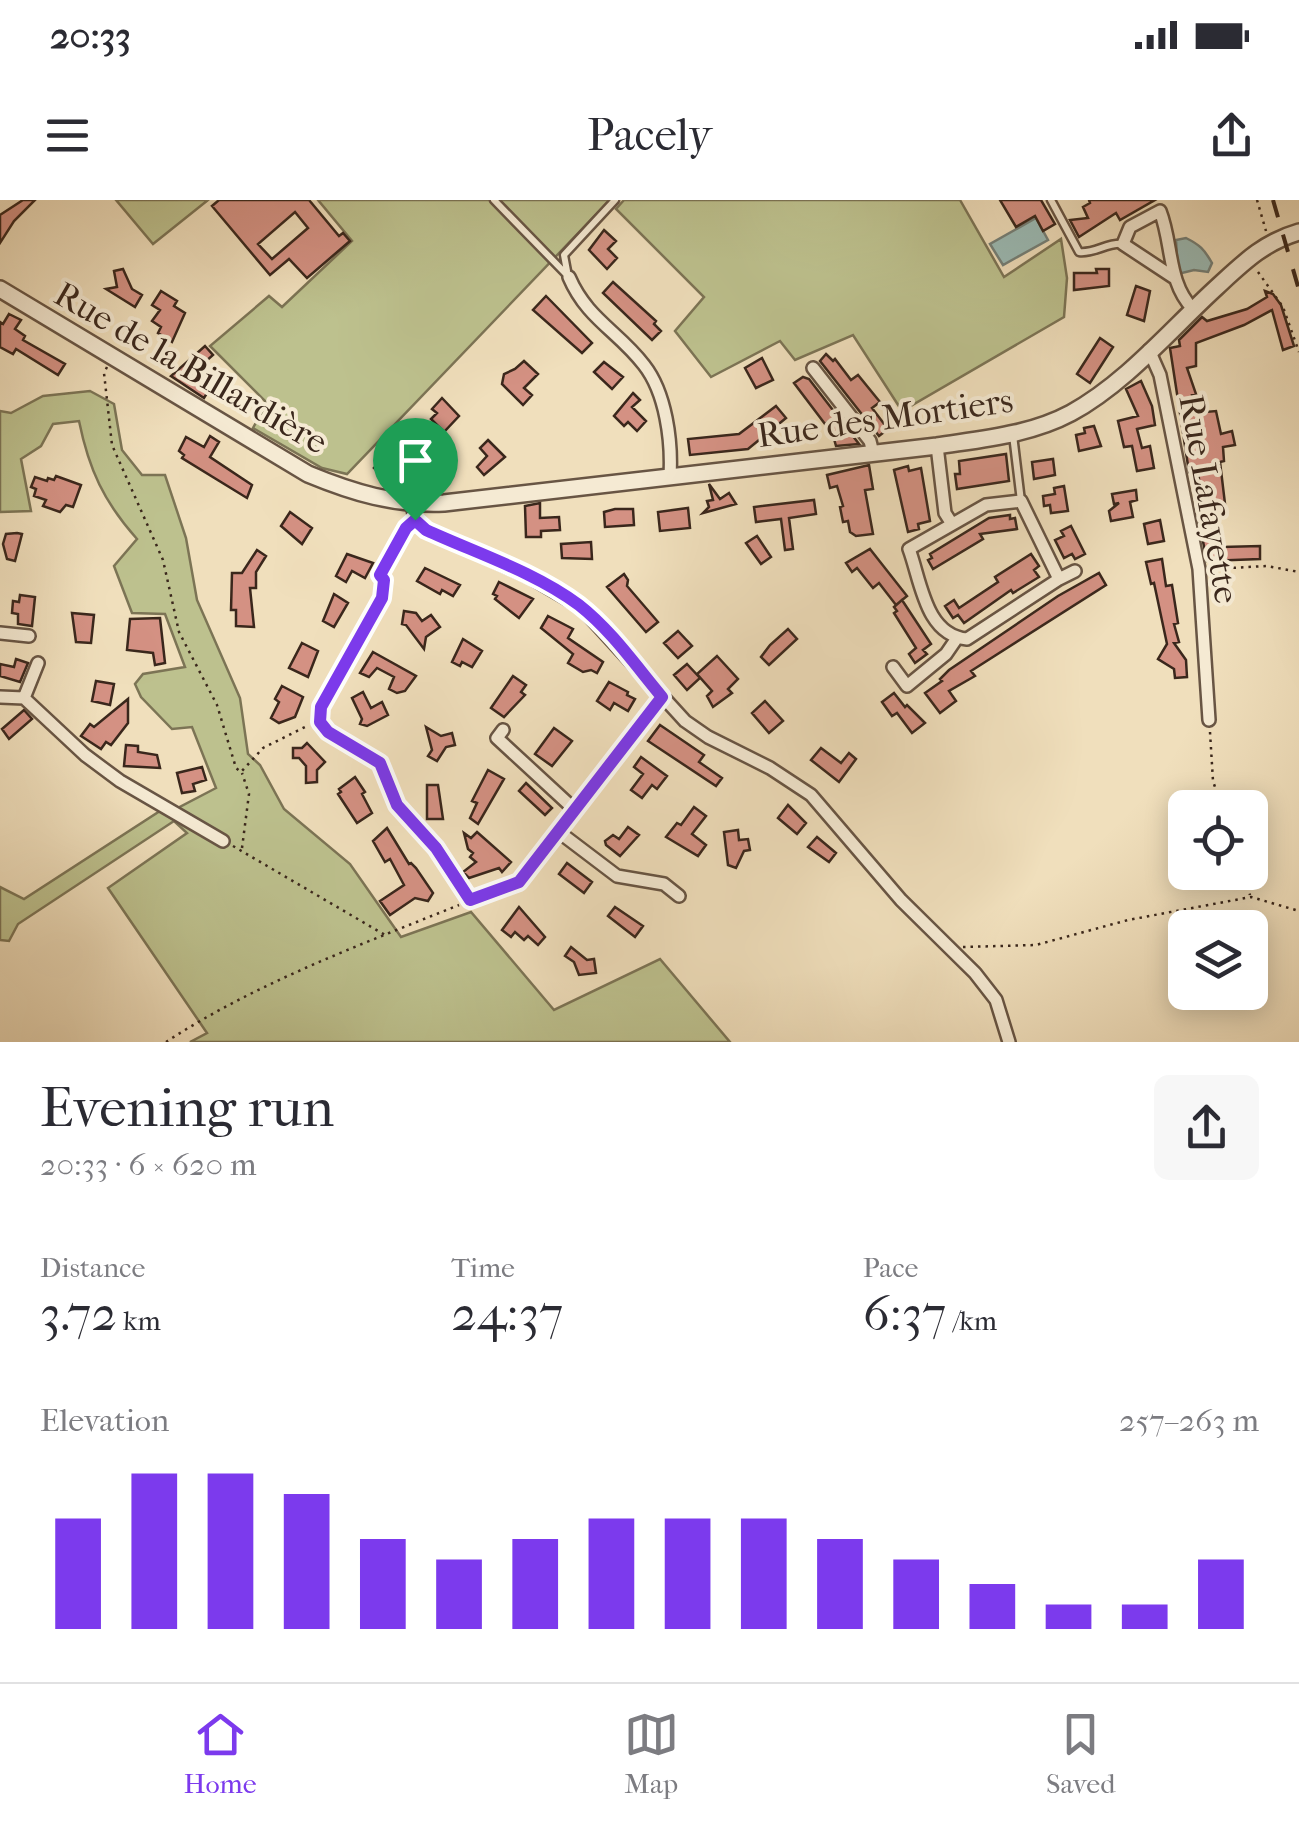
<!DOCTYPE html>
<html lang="en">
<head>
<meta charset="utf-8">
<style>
	:root { --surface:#fff; --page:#f7f7f7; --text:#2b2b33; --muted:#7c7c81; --line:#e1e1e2; --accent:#7c3aed }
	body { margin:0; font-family:"IM FELL French Canon",serif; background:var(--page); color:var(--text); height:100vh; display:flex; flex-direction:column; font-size:38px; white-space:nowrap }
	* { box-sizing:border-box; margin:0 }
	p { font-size:32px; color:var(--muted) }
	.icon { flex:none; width:55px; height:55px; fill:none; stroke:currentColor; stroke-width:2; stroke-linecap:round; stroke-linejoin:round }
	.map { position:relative; height:842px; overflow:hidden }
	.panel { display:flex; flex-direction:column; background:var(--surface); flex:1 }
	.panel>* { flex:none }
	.fabs { position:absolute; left:1168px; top:590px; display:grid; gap:20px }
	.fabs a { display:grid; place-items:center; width:100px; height:100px; border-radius:15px; background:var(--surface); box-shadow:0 5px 25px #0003; font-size:50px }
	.pin { position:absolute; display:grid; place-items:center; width:85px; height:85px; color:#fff; margin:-102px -42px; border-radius:50% 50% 50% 0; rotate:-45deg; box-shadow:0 0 10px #0007 }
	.pin .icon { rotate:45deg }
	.round { display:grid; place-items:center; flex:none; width:105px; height:105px; border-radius:15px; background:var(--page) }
	.head { display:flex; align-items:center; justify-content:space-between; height:170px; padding:0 40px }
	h1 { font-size:55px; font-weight:600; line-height:75px }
	.metrics { display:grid; grid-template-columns:repeat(3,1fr); gap:15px; height:170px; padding:10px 40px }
	.metrics div { display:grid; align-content:center }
	.metrics b { font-size:50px; font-weight:600 }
	.metrics small { font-size:28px; font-weight:400 }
	.metrics p { font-size:28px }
	.chart { height:280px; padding:20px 40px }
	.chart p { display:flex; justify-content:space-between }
	.chart svg { width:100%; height:180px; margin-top:10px; stroke:var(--accent); stroke-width:6 }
	.status { display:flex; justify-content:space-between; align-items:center; height:70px; padding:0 50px; background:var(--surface); direction:ltr }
	.status svg { height:28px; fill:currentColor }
	header { display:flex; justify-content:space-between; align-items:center; height:130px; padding:0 40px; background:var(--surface); font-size:45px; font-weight:600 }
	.tabs { display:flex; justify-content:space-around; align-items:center; height:140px; border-top:2px solid var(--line); background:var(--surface); font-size:28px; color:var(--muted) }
	.tabs a { display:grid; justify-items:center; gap:5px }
	.tabs .selected { color:var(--accent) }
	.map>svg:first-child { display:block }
	.green { fill:#bdc18e; stroke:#7c7455; stroke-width:2.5 }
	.water { fill:#9bbcb7; stroke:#748079; stroke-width:2.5 }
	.building { fill:#d49183; stroke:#3a271c; stroke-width:2.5; fill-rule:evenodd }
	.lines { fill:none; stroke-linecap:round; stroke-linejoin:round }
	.service-casing { stroke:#685544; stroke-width:11 }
	.minor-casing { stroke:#685544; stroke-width:16 }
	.tertiary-casing { stroke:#685544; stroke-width:20 }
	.path { stroke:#3a271c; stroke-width:2.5; stroke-dasharray:2.5 5; stroke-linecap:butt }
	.service { stroke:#f5ead3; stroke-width:6 }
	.minor { stroke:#f5ead3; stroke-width:11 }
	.tertiary { stroke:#f5ead3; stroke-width:15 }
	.rail { stroke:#3a271c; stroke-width:4; stroke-dasharray:18 18; stroke-linecap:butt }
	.route-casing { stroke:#fff; stroke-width:20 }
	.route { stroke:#7c3aed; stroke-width:12 }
	.labels { text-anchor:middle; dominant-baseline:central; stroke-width:8; stroke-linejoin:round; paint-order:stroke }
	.street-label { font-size:35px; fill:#3a271c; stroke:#f5ead3 }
</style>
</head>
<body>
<div class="status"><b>20:33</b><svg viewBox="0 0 49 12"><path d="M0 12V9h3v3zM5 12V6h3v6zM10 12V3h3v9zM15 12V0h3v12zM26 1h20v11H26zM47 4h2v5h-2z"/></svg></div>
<header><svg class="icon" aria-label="menu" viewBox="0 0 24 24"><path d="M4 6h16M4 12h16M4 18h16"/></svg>Pacely<svg class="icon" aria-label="share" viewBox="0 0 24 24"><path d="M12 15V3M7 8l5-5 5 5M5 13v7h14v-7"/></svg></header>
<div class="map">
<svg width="1299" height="842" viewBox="0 0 1299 842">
	<rect width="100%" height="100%" fill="#f0dfbc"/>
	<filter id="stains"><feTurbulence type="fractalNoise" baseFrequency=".002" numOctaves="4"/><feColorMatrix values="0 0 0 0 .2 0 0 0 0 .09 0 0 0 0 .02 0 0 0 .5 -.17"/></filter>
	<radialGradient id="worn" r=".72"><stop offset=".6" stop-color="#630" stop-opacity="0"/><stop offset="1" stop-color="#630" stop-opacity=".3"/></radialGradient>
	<path class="green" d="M 116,0 L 208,0 L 153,44 Z
		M 318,0 L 610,0 L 347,274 L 322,268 L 253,228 L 267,203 L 210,146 L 269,96 L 282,107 L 352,41 Z
		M 624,0 L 960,0 L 1004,77 L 1061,39 L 1067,78 L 1064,117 L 902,211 L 853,135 L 795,160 L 780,141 L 711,177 L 675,131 L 704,97 L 616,9 Z
		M 90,191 L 114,204 L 122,250 L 142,275 L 165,275 L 186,338 L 197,400 L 240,498 L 248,554 L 260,565 L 284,609 L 350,664 L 401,737 L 471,712 L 554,810 L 660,759 L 730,842 L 190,842 L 207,833 L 108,688 L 187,633 L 174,621 L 18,724 L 9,741 L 0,740 L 0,687 L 24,699 L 160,611 L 166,614 L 216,588 L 192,527 L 172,529 L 141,497 L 135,484 L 143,474 L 185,467 L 165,414 L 132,413 L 114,366 L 137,339 C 104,302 89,270 79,221 L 53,224 L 41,246 L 21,259 L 31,311 L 0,312 L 0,211 L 11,213 L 43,196 Z"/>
	<path class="water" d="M 1036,18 L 1048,40 L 1003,65 L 990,44 Z
		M 1186,38 C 1200,45 1204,49 1212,63 L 1208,72 L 1194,70 L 1178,74 L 1176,40 Z"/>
	<path class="building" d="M 23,0 L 35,0 L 14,21 L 0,43 L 0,15 Z
		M 219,0 L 309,0 L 339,36 L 343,33 L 350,41 L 307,78 L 289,59 L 270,75 L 212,6 ZM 295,12 L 308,28 L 272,59 L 258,44 Z
		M 1000,0 L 1041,0 L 1055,24 L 1043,31 L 1035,16 L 1016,27 Z
		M 1089,0 L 1155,0 L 1120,20 L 1116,13 L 1079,37 L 1070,20 L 1088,18 L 1083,7 L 1090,3 Z
		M 604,30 L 616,41 L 608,49 L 617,58 L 607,69 L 589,50 Z
		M 123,69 L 132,89 L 142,95 L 135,107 L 106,89 L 117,87 L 114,71 Z
		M 1096,69 L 1109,69 L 1109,86 L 1074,90 L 1074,73 L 1097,73 Z
		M 613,82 L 656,121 L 654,124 L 661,131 L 652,140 L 603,93 Z
		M 1136,86 L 1150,91 L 1144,121 L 1127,115 Z
		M 161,91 L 177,101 L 174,106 L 185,113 L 172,142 L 158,133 L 161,127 L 152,121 L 160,110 L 152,105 Z
		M 1265,91 L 1273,94 L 1281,105 L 1294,146 L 1283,150 L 1272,110 L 1244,125 L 1196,143 L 1196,166 L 1187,168 L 1196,194 L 1192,195 L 1195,213 L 1216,211 L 1221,234 L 1232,231 L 1235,245 L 1223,247 L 1224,261 L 1220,262 L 1226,312 L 1215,314 L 1211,287 L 1200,289 L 1198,270 L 1189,272 L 1170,148 L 1180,146 L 1179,140 L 1202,117 L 1207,121 L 1247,109 L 1267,97 Z
		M 546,96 L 592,143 L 582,153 L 533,110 Z
		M 9,114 L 21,120 L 15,129 L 25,136 L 23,140 L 65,164 L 58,175 L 16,149 L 13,154 L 0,147 L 0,122 L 3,124 Z
		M 1100,138 L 1113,147 L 1090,183 L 1077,174 Z
		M 205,146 L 213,155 L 188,177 L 209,190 L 204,198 L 171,176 Z
		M 826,154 L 833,161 L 835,159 L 851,180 L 858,175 L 880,202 L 872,208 L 888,229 L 879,236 L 820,161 Z
		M 762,158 L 773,180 L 756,188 L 745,168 Z
		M 524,161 L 538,174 L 524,188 L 532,195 L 523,205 L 502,184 L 504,174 L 515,169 Z
		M 604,162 L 623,177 L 612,189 L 594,172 Z
		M 803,177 L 809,179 L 859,244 L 836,246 L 829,221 L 825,224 L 794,183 Z
		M 1141,181 L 1152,206 L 1155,225 L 1137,229 L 1142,248 L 1150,246 L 1154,268 L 1137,271 L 1132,246 L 1124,247 L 1118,221 L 1138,216 L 1126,189 Z
		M 633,193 L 640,200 L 632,207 L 646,221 L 637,231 L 628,222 L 624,226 L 614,216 Z
		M 442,198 L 459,216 L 444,232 L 431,219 L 437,213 L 432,209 Z
		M 776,206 L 786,218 L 748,249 L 690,255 L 688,239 L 739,234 Z
		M 1094,226 L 1101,246 L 1079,251 L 1076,235 L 1085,233 L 1084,228 Z
		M 210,236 L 219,242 L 210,257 L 252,285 L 247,298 L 182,258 L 184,255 L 179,251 L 186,237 L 204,247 Z
		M 488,240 L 505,257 L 484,275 L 477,267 L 487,256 L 480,248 Z
		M 439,241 L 449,250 L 434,266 L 437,268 L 431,275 L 413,259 L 428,244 L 432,248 Z
		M 394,247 L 405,258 L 385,279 L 374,268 Z
		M 1006,254 L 1009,281 L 957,289 L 955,274 L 960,274 L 959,261 Z
		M 1053,259 L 1055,275 L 1034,279 L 1032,262 Z
		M 869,265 L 873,289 L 865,290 L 873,334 L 856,336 L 850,332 L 848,321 L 843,322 L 840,307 L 843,306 L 837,286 L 830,288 L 827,275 Z
		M 908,266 L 909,271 L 921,268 L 930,321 L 918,324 L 919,329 L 908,332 L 894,270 Z
		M 56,276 L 81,285 L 73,307 L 66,305 L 60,312 L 43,306 L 46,300 L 34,296 L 36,289 L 31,287 L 35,277 L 47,281 L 48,278 L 54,280 Z
		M 709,284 L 720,299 L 729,293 L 736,304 L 703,313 L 709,307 L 707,301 L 713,300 Z
		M 1064,286 L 1068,311 L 1051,313 L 1050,305 L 1044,306 L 1043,296 L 1055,294 L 1054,288 Z
		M 1136,290 L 1137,300 L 1130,302 L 1133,317 L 1111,321 L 1109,311 L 1119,303 L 1114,304 L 1112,294 Z
		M 814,300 L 816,314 L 789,318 L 793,349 L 785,350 L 781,319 L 756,322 L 754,307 Z
		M 540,303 L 540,318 L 559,317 L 560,330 L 541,331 L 541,337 L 526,337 L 525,306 Z
		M 688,308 L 690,328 L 660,331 L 658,312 Z
		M 615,309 L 633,309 L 634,325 L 605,327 L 604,312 Z
		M 290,312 L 312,328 L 302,344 L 281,326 Z
		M 1215,314 L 1222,347 L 1260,346 L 1260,359 L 1207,361 L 1198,317 Z
		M 1010,315 L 1010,319 L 1015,318 L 1017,329 L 980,334 L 983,339 L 933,369 L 928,360 L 932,358 L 930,354 L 989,318 Z
		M 1160,320 L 1164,341 L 1148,344 L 1144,324 Z
		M 1071,326 L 1085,354 L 1075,359 L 1072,354 L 1064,358 L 1055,340 L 1064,336 L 1061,331 Z
		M 17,333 L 22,334 L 15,361 L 7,359 L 3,344 L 6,334 Z
		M 757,336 L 771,357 L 761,364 L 746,343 Z
		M 591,342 L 592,359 L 562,358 L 561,344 Z
		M 870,349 L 907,396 L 896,405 L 879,383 L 873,388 L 857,368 L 852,372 L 846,363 Z
		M 257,350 L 266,356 L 256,372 L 256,388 L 250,388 L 254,427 L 236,426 L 236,410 L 231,410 L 232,373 L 242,373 Z
		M 347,354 L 373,363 L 365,378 L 352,371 L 346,382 L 336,376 Z
		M 1031,354 L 1039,366 L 1034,370 L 1039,377 L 1013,393 L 1011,390 L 964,423 L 958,415 L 953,418 L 945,406 L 954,400 L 959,408 L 998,382 L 995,377 Z
		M 1162,359 L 1166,386 L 1172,385 L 1178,423 L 1174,424 L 1179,442 L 1174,443 L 1186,460 L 1187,477 L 1175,478 L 1174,469 L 1158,459 L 1167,444 L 1154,383 L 1151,384 L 1146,362 Z
		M 425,368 L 460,385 L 453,396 L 442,390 L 440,394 L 417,381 Z
		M 1099,373 L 1106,385 L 971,471 L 975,476 L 949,491 L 956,501 L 940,513 L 925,493 L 942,481 L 940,479 L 949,470 L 1058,396 Z
		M 624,374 L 628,380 L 627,386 L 658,422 L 646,432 L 607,387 Z
		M 499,382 L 533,399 L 519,418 L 495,399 L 497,396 L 493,394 Z
		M 334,394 L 348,403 L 334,427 L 323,421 Z
		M 20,395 L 35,397 L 32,426 L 18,424 L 18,414 L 12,413 L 13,401 L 19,402 Z
		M 902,400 L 931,444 L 923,450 L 927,454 L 915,463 L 909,454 L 916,448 L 894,413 L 897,411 L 894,407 Z
		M 404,411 L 416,413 L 422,421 L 431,415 L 440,427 L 426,437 L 424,449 L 406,425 L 402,424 Z
		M 72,413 L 94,415 L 91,443 L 76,442 Z
		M 548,416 L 573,429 L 568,438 L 603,462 L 597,473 L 591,470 L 583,472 L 568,463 L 573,454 L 541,428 Z
		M 160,418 L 165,463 L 155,465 L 153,453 L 127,450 L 130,419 Z
		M 788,429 L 797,439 L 769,465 L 761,457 L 770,445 Z
		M 678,431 L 692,446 L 678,458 L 664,443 Z
		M 463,439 L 482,451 L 472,467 L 462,462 L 460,466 L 452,462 Z
		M 302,443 L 318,451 L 308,477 L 289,468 Z
		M 373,452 L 416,476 L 405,491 L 397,493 L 389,489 L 394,477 L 377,468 L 369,477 L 360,473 Z
		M 717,456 L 738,479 L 728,489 L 732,493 L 713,507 L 707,496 L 712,491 L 697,474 Z
		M 16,459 L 28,463 L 20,482 L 0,476 L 0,464 L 14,467 Z
		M 687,464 L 700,478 L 687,490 L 674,475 Z
		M 513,476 L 526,485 L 521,492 L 525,495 L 504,517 L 491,508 Z
		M 96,481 L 114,484 L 110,505 L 92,501 Z
		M 609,482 L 628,492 L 627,495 L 635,499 L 628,511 L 614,503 L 610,510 L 597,501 Z
		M 282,486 L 303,497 L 295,517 L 279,523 L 271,518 L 279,502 L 275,499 Z
		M 363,492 L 371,508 L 382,502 L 388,515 L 367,526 L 360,524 L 362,519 L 352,498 Z
		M 894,493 L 905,507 L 907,505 L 925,523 L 912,533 L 897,513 L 892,516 L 882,502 Z
		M 128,499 L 128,523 L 111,545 L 106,542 L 101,549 L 81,536 L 90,524 L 94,527 Z
		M 765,501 L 783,521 L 769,533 L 752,513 Z
		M 24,510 L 32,519 L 9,539 L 2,529 Z
		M 660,525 L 704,555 L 699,562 L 722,578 L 716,586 L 648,541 Z
		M 426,527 L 441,536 L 452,533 L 455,545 L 446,547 L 437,561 L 428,556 L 432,550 Z
		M 554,528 L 572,541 L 552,566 L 535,554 Z
		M 307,543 L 325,562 L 317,570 L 317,582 L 306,583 L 306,566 L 299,558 L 293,558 L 293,548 L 302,548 Z
		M 126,545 L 138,546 L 138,552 L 157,555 L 160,568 L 124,566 Z
		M 821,548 L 841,563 L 849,553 L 856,559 L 839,582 L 811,560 Z
		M 641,557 L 667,576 L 657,589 L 652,585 L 642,598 L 631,590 L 643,574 L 634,567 Z
		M 202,567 L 206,580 L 193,584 L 195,591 L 182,593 L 177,573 Z
		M 488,570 L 504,579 L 478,624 L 470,618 L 477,603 L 472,601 Z
		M 355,577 L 365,592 L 362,594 L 372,613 L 357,623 L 338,594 L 341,592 L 339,589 Z
		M 526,583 L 552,608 L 545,615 L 519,591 Z
		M 427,585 L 438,585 L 443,619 L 427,619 Z
		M 788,605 L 806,623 L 797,634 L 778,618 Z
		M 694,607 L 706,616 L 692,634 L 706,645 L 698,656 L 666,637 L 677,623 L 681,625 Z
		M 628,627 L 639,635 L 620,656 L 606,645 L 605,641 L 613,635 L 619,639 Z
		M 387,628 L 409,664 L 411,663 L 416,668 L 433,693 L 428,701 L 415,698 L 390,715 L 380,701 L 404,685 L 390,659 L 385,662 L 373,641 Z
		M 738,630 L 739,640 L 748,639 L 750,650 L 744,651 L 736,668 L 728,665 L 724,632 Z
		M 477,632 L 511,662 L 502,672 L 499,668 L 469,678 L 463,672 L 476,662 L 470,657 L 473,653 L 468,649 L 464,633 L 471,638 Z
		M 817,637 L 836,653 L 829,662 L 808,647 Z
		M 567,663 L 592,682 L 584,693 L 559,674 Z
		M 519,707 L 545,737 L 538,745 L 528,736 L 524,740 L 515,732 L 511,737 L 502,730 Z
		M 615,707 L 643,726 L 635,737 L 608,716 Z
		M 571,747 L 587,760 L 594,759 L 596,773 L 579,775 L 574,762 L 565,756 Z"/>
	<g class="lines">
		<defs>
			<path id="service" d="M 494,0 L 569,77
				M 1051,0 L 1079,52 C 1095,54 1107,42 1123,44
				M 567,71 L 564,55 L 615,0
				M 1013,235 L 1021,301"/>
			<path id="minor" d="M 569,77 C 587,119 618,131 644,165 C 666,193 672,241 670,276
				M 1173,77 L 1123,44 L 1130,27 L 1160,11 C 1173,44 1167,82 1193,109
				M 1149,150 L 1160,175 L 1199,369 L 1209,520
				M 813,168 L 870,241 L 873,253
				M 937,246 L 945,313 L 952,324
				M 1021,301 L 1059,379 L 967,439 C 925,435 921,381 909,349 L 986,305 Z
				M 412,304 L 415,319 L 427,330 L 530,377 L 581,407 L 685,521 L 708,537 L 770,568 L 811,595 L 901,700 L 975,773 L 996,800 L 1009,842
				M 1059,379 L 1075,371
				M 382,398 L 321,507 L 320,522 L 328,532 L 381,563 L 397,605 L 437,648 L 469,700 L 519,682 L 662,497
				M 0,433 L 29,436
				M 893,467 L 907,486 L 946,454 L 957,438
				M 0,497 L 24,498 L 38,463
				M 24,498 L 85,555 L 120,581 L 223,641
				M 503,530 L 497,538 L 575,610
				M 559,632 L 617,676 L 664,684 L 679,696"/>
			<path id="tertiary" d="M 0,89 L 308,274 C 354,293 394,305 444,303 L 937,246 C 982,239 1030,235 1071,213 C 1126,183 1171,129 1217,87 C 1243,63 1264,42 1299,32"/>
		</defs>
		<use href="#service" class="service-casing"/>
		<use href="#minor" class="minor-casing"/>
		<use href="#tertiary" class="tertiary-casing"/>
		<path class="path" d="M 1257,0 L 1266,31
			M 1258,72 L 1283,107 L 1299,152
			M 107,167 L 104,173 L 112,245 L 163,360 L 179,432 L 217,505 L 236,568 L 241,572 L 263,548 L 309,525
			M 1211,369 L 1267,366 L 1299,372
			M 384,385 L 379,375 L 407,327
			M 1210,532 L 1213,581 L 1222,608
			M 233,646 L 385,735
			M 242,648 L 249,594 L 242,573
			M 1243,672 L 1250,695
			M 963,747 L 1036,745 L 1128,720 L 1251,697 L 1299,711
			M 166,842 C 256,783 360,745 459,705"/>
		<use href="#service" class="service"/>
		<use href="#minor" class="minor"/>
		<use href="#tertiary" class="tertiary"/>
		<path class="rail" d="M 1273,0 L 1299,90"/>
	</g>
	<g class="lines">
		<defs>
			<path id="route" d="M 415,320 L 426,330 C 476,353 535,372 579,405 C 611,430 636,466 662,497 L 519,682 L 470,700 L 436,648 L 397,605 L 380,563 L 328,532 L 320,522 L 321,507 L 382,398 L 384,380 L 380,375 L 406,328 Z"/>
		</defs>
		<use href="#route" class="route-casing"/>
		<use href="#route" class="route"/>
	</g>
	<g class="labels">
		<g class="street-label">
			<text transform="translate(191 168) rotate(30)">Rue de la Billardière</text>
			<text transform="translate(885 218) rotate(-8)">Rue des Mortiers</text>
			<text transform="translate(1209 299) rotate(80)">Rue Lafayette</text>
		</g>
	</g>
	<rect width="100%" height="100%" filter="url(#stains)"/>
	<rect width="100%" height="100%" fill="url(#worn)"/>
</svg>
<div class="fabs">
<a><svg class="icon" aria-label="locate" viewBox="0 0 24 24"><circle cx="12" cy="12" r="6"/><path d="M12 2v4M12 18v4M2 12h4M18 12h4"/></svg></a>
<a><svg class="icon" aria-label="layers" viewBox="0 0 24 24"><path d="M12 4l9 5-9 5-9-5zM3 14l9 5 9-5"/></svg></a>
</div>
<div class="pin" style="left:415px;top:320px;background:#1e9e55"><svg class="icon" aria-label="arrive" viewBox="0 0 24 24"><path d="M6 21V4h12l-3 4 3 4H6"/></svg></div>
</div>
<section class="panel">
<div class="head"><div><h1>Evening run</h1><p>20:33 · 6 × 620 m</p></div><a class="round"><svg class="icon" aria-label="share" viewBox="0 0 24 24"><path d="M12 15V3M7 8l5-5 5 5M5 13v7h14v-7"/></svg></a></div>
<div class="metrics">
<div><p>Distance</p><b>3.72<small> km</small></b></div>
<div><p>Time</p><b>24:37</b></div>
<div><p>Pace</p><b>6:37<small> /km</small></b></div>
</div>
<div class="chart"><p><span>Elevation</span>257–263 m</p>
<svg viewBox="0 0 160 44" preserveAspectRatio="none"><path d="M5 44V17M15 44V6M25 44V6M35 44V11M45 44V22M55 44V27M65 44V22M75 44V17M85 44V17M95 44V17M105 44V22M115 44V27M125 44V33M135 44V38M145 44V38M155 44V27"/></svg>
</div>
</section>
<nav class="tabs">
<a class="selected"><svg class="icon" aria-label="home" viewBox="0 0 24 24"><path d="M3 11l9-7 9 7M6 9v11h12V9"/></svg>Home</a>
<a><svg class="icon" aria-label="map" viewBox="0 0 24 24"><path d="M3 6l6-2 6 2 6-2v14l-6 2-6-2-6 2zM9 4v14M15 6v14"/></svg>Map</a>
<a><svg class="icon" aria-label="saved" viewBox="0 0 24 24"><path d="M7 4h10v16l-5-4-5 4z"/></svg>Saved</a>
</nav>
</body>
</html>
